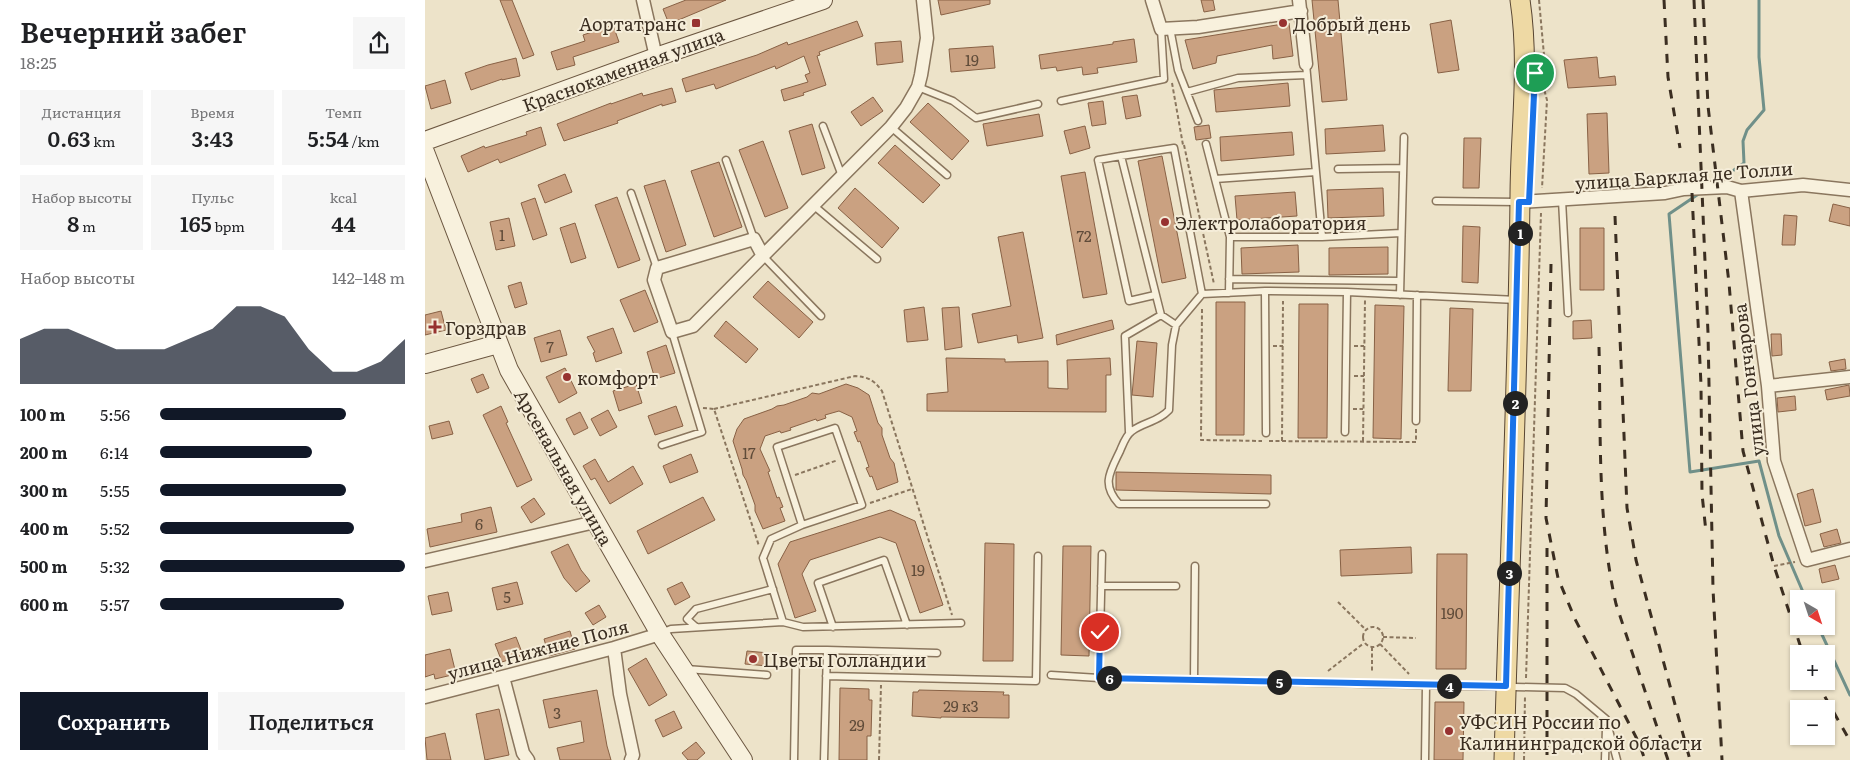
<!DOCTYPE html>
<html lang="ru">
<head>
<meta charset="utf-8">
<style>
	:root { --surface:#fff; --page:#f6f6f6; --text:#202124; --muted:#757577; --accent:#111827 }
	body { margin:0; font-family:Literata,serif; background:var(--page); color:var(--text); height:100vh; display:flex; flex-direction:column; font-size:19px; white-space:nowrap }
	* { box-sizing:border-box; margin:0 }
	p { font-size:16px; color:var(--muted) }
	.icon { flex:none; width:28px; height:28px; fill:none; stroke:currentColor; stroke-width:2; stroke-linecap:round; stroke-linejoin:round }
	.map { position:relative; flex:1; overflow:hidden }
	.drawer { display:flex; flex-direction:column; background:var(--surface); width:425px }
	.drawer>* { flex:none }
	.needle { width:32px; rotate:141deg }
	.buttons { position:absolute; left:1365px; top:590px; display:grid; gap:10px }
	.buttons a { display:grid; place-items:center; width:45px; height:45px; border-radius:0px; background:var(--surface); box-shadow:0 1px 4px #0004; font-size:25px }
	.pin { position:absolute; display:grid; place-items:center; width:42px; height:42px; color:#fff; margin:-21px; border:2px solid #fff; border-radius:50%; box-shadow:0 1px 5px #0007 }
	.km { position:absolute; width:25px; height:25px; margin:-12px; border-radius:50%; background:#222; color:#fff; font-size:14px; line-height:25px; text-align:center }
	.round { display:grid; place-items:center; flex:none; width:52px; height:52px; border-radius:0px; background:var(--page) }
	.overview { display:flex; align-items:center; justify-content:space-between; height:85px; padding:0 20px }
	h1 { font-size:28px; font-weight:600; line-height:38px }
	.metrics { display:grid; grid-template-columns:repeat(3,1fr); gap:8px; height:85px; padding:5px 20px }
	.metrics div { display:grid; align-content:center; border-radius:0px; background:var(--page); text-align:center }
	.metrics b { font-size:21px; font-weight:600 }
	.metrics small { font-size:14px; font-weight:400 }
	.metrics p { font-size:14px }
	.chart { height:140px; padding:10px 20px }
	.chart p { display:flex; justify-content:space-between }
	.chart svg { width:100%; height:90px; margin-top:5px; fill:var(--accent); opacity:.7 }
	.button { display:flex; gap:10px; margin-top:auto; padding:10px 20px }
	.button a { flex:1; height:58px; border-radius:0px; background:var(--accent); color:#fff; font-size:20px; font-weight:600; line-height:58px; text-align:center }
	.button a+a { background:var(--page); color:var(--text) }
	ul { padding:0 20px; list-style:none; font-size:16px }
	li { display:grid; grid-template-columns:80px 60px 1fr; align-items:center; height:38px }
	li i { height:12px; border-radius:6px; background:var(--accent) }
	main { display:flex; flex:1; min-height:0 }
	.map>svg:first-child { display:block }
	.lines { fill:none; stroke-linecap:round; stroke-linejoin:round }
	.stream { stroke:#709089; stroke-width:3 }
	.building { fill:#caa181; stroke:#886145 }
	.lane-casing { stroke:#8a765e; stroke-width:9 }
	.street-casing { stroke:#8a765e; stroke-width:15 }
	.secondary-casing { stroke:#6c5741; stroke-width:20 }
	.primary-casing { stroke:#584532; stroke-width:21 }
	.path { stroke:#8a765e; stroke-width:2; stroke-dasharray:4 2.5; stroke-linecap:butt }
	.lane { stroke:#f8f1dd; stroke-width:6 }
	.street { stroke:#f8f1dd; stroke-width:12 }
	.secondary { stroke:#f8f1dd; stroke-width:18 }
	.primary { stroke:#eed9a4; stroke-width:19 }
	.rail { stroke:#3b2e21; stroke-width:3; stroke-dasharray:9 9; stroke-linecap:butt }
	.route-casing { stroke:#fff; stroke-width:10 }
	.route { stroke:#1a73e8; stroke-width:6 }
	.poi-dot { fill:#973230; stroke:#f5edd9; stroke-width:2 }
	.labels { text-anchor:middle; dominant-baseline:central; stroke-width:4; stroke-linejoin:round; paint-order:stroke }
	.number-label { font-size:15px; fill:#5f4b39 }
	.poi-label { font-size:18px; fill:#3b2e21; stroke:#f5edd9; text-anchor:start }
	.street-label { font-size:18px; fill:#3b2e21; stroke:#f5edd9 }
</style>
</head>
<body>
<main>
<section class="drawer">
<div class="overview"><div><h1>Вечерний забег</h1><p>18:25</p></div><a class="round"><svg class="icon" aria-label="share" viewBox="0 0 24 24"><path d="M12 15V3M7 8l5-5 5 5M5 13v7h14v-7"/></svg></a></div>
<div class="metrics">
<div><p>Дистанция</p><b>0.63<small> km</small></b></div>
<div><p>Время</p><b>3:43</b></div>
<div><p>Темп</p><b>5:54<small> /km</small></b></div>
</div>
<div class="metrics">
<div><p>Набор высоты</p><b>8<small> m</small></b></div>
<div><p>Пульс</p><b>165<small> bpm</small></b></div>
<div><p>kcal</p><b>44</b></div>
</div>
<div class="chart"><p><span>Набор высоты</span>142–148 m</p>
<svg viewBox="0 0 160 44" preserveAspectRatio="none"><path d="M0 44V22L10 17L20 17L30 22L40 27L50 27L60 27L70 22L80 17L90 6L100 6L110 11L120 27L130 38L140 38L150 33L160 22V44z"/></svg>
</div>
<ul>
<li><b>100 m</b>5:56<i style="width:76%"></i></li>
<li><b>200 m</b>6:14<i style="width:62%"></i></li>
<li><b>300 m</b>5:55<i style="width:76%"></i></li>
<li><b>400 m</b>5:52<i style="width:79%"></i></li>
<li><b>500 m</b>5:32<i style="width:100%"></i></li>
<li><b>600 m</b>5:57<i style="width:75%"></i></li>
</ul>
<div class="button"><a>Сохранить</a><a>Поделиться</a></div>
</section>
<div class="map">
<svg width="1425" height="760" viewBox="0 0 1425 760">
	<rect width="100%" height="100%" fill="#ede3c9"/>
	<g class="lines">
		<path class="stream" d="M 1309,170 L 1319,163 L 1318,141 L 1322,130 L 1339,110 L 1334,57 L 1334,0
			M 1275,193 L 1244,214 L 1265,472 L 1334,461 L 1354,536 L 1381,599
			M 1393,626 L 1425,695"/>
	</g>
	<path class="building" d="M 75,0 L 87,0 L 109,55 L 98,59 Z
		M 261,0 L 301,0 L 244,24 L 238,9 Z
		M 513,0 L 565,0 L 565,4 L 516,15 Z
		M 776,0 L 788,0 L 790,10 L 779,12 Z
		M 887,0 L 913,0 L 922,100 L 897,102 Z
		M 1026,20 L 1034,70 L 1013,73 L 1005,24 Z
		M 432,21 L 438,36 L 394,52 L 395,55 L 392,56 L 401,85 L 378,93 L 379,95 L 359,101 L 356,90 L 383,82 L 380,75 L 385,73 L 379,56 L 351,69 L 350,66 L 291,89 L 289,84 L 261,92 L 257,79 L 332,55 L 362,42 L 363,45 Z
		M 864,23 L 868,56 L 848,59 L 847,45 L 792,56 L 791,63 L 768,69 L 760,40 Z
		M 188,25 L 194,42 L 148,57 L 150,65 L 132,70 L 126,52 L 160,41 L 158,35 Z
		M 709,39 L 712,62 L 672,68 L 673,73 L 658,75 L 657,67 L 632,71 L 631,67 L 616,69 L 614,55 L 688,44 L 688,42 Z
		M 476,41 L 478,62 L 452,65 L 450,43 Z
		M 568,46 L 570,68 L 526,72 L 524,49 Z
		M 1172,57 L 1174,78 L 1190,76 L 1191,85 L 1143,88 L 1139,60 Z
		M 91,58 L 95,76 L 77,80 L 77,79 L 46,90 L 40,73 L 63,65 Z
		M 20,80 L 26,103 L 6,109 L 0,86 Z
		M 863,83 L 865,106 L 791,112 L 789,90 Z
		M 247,88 L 251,102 L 237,106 L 237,104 L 192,121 L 193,123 L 139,141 L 132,124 L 186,103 L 186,104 L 217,93 L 218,96 Z
		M 712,95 L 716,116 L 701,119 L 697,97 Z
		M 448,97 L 458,111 L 436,126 L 426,112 Z
		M 678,101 L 681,124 L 667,126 L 663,103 Z
		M 503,103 L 544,141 L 527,160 L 485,122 Z
		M 1182,113 L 1184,173 L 1164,174 L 1162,114 Z
		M 614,114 L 618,136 L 562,146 L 558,124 Z
		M 387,124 L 400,168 L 377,175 L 364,131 Z
		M 784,125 L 786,138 L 771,140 L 769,127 Z
		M 958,125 L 960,151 L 901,154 L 900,129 Z
		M 660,126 L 665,148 L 645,154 L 639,131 Z
		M 116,127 L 121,145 L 75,163 L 73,159 L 43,172 L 36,156 L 59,146 L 60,148 L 102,135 L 101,132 Z
		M 867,132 L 869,155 L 796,161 L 795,137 Z
		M 1039,138 L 1056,138 L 1054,188 L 1038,188 Z
		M 338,141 L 363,208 L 340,217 L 314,150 Z
		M 470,145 L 515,185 L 498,203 L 453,163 Z
		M 737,156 L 761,278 L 737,283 L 713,161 Z
		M 294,162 L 317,227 L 289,237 L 266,171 Z
		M 660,172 L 682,294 L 658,298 L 636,176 Z
		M 140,174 L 147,192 L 120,203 L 113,185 Z
		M 240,180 L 261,245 L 241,252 L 219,186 Z
		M 430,188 L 474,228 L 457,248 L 413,208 Z
		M 958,188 L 959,216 L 903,218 L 902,190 Z
		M 870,192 L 872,216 L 812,220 L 810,196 Z
		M 192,197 L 215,260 L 193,268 L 170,205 Z
		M 110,198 L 122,235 L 108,240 L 96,203 Z
		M 1408,204 L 1425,208 L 1425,226 L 1404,221 Z
		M 1359,215 L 1372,216 L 1370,245 L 1357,245 Z
		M 84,218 L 90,246 L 71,250 L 65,222 Z
		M 150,223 L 161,258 L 146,263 L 135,228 Z
		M 1038,226 L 1055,227 L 1053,283 L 1037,282 Z
		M 1155,228 L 1179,228 L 1179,290 L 1155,290 Z
		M 598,232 L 618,338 L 593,343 L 592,335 L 553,343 L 547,314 L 586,306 L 573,237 Z
		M 873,245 L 874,272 L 817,274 L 816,248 Z
		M 963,247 L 963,274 L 904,275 L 904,248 Z
		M 343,281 L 388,322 L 374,338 L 328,297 Z
		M 96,282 L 102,304 L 90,308 L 83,286 Z
		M 220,290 L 233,322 L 209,332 L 195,300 Z
		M 791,302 L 820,302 L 819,435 L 791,435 Z
		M 874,304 L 903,304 L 902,438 L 873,438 Z
		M 950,305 L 979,306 L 976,439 L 948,438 Z
		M 499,307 L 503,340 L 482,342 L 479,310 Z
		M 534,307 L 537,347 L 520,350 L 517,308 Z
		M 1025,308 L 1048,309 L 1046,391 L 1023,391 Z
		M 16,311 L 21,330 L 0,335 L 0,315 Z
		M 687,320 L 689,329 L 632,345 L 631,335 Z
		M 1166,320 L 1167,338 L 1148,339 L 1148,321 Z
		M 301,321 L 333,349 L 321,363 L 289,336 Z
		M 188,328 L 197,353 L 171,362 L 168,353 L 170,352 L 162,337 Z
		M 135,330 L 142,355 L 116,362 L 109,338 Z
		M 1346,334 L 1356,334 L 1357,355 L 1347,356 Z
		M 712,341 L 732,343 L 728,397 L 707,395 Z
		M 241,345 L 250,373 L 230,379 L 222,352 Z
		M 521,358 L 580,359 L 580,362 L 623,361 L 623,388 L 643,389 L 642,360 L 685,358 L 686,375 L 681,375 L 681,412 L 502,411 L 502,394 L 523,392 Z
		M 1420,359 L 1421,369 L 1406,371 L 1404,362 Z
		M 140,368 L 152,393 L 134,403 L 121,377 Z
		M 58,374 L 64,388 L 52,393 L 46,379 Z
		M 211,384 L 217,403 L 194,411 L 188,391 Z
		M 421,384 L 433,388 L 444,395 L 453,423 L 457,428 L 457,435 L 465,458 L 469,463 L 473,482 L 452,490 L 447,476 L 445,477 L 441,468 L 444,467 L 435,441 L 433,442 L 429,432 L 432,431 L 427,417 L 414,411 L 400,415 L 401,418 L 392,421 L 391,419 L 365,428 L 366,430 L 356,433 L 355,431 L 340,436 L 335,449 L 345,471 L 343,472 L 352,498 L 354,497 L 358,507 L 355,508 L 360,521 L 338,529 L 330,511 L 330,505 L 321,480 L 318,475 L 317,469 L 308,441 L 312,429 L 319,419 L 347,409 L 352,406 L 359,405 L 382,397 L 387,393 L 394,394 Z
		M 1424,385 L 1425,396 L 1402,400 L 1400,390 Z
		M 1370,396 L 1371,410 L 1353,412 L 1352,398 Z
		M 76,406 L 83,422 L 81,423 L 107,480 L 92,487 L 58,415 Z
		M 251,406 L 258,426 L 230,435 L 223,416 Z
		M 183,410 L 192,427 L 175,436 L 166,419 Z
		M 155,412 L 163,428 L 149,435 L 141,419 Z
		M 24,421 L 28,434 L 7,439 L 4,426 Z
		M 266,454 L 273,472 L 245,483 L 238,466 Z
		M 170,459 L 183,482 L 208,466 L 218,484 L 185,504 L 170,478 L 166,480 L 158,466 Z
		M 691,472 L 846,475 L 846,494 L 691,490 Z
		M 1388,489 L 1396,522 L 1380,526 L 1372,494 Z
		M 278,497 L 290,520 L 223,554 L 212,531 Z
		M 109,498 L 120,514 L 106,523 L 96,507 Z
		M 66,507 L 72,532 L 5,547 L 2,529 L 37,522 L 36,514 Z
		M 465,510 L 490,521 L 518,605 L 495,613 L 471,543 L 455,537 L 385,560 L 377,574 L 391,611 L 370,618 L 353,564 L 365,542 Z
		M 1412,529 L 1416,543 L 1399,547 L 1395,534 Z
		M 560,543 L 589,544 L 588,661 L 558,661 Z
		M 143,544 L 156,570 L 165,581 L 151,592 L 139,578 L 126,552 Z
		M 638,546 L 666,546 L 664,656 L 636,655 Z
		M 986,547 L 987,573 L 916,576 L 915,550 Z
		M 1012,554 L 1042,554 L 1041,669 L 1011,669 Z
		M 1410,565 L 1414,579 L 1397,583 L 1394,569 Z
		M 92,582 L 98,604 L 72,610 L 67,588 Z
		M 257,582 L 265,597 L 250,605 L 242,589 Z
		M 23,592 L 27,611 L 7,615 L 3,596 Z
		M 174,605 L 181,617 L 168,625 L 160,613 Z
		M 145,631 L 150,649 L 124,656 L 119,639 Z
		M 91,637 L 98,655 L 77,662 L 70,644 Z
		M 25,649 L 31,674 L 10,679 L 9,674 L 0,677 L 0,655 Z
		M 322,651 L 344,653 L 343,666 L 320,664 Z
		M 221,658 L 242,695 L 224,706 L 203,669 Z
		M 415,688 L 444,689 L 444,700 L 447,700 L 446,736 L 442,736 L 442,760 L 414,760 Z
		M 172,690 L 182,746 L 186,760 L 135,760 L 132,748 L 159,742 L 156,721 L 124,728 L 118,700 Z
		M 494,690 L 579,692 L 578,695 L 584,695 L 584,718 L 516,717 L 516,718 L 487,716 L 488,692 L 493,692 Z
		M 1010,702 L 1039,702 L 1038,760 L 1009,760 Z
		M 74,709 L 84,755 L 60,760 L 51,714 Z
		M 249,711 L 257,728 L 238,737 L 230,720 Z
		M 20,733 L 26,760 L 2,760 L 0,738 Z
		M 271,742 L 280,753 L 272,760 L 263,760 L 257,753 Z"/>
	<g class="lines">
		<defs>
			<path id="lane" d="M 745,28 L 753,70 L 773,121
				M 881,64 L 897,237
				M 493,87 L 528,101 L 551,118 L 613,104
				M 762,92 L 813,78 L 882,75
				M 636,101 L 739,79 L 736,29
				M 398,126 L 417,176
				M 466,127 L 522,175
				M 781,144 L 805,237
				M 696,156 L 673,160 L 704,301 L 730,295
				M 301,160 L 329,239
				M 913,169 L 978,168
				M 790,179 L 891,172
				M 206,193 L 232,268
				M 1137,200 L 1143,313
				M 1011,201 L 1093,202
				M 388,205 L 452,259
				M 338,256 L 396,316
				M 804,279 L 975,281
				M 840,291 L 841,433
				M 804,293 L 805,237 L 897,237 L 976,233
				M 975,295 L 979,137
				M 736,315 L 696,156 L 749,148 L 777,294
				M 751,325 L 747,345 L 744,410 C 733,422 719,422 707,431 C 701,435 698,444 695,451 C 685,472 676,484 694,504 L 841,504
				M 991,421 L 992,295
				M 704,432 L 700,336 L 736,315 L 751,325 L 777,294 L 840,291 L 922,292 L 1092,300
				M 920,432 L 922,292
				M 237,445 L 277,432 L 247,332
				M 676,586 L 751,586
				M 358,622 L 338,558 L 346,539 L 377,525 L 352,447 L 410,428 L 437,505 L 377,525
				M 271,627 L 262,619 L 271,609 L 348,589
				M 408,627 L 393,583 L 459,560 L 482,625
				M 236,633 L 246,629 L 358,622 L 378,627 L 536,623
				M 261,669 L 342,675
				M 626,675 L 674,678 L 1140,688 L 1151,694 L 1181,719 L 1192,760
				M 401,676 L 611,681 L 613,556
				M 674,678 L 677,554
				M 769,680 L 770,566
				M 369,760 L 371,650 L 402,650
				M 399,760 L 402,650 L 512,653
				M 1000,760 L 1001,685
				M 1180,760 L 1181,728"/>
			<path id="street" d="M 218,0 L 231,57
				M 727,0 L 736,29 L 773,27 L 876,11
				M 874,0 L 881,64
				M 1316,191 L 1343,386 L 1349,461 L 1382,560 L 1425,549
				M 1095,202 L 1240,193 L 1259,189 L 1302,187 L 1316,191 L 1378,185 L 1425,190
				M 338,256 L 329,239 L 232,268 L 229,280 L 247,332 L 268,326 L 466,127 L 481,108 L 493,87 L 496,75 L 502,38 L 498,0
				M 1343,386 L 1425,377
				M 0,561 L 170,522
				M 189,648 L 195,694 L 208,755 L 206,760
				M 78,677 L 98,753 L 103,760
				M 0,697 L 189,648 L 235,634"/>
			<path id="secondary" d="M 0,141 L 231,57 L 398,0
				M 0,152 L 84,370 L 235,634 L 318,760
				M 0,364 L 73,344"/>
			<path id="primary" d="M 1079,760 C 1084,573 1093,386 1095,198 C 1095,132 1105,66 1095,0"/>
		</defs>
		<use href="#lane" class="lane-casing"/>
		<use href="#street" class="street-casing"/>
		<use href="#secondary" class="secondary-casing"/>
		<use href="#primary" class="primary-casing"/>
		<path class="path" d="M 1114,0 L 1119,55 L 1119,89 L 1122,100 L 1117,188
			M 747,83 L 758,145
			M 759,145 L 789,284
			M 777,309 L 776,440 L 837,441
			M 848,346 L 858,346
			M 929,346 L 939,346
			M 929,376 L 939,376
			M 278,408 L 289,409 L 334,546
			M 289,409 L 430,376 C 443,377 449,380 457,391 L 527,615
			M 928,409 L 938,409
			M 844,441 L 991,442 L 991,429
			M 857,441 L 858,301
			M 938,441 L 940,300
			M 370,475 L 413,460
			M 445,503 L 487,489
			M 1349,566 L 1370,562
			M 913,602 L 941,630
			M938 637a10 10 0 1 1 20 0a10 10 0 1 1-20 0Z
			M 958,637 L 991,638
			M 955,644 L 984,674
			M 947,647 L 947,673
			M 903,671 L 939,643
			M 1101,678 L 1116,213
			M 454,760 L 456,685
			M 1099,760 L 1100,695"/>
		<use href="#lane" class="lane"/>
		<use href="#street" class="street"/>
		<use href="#secondary" class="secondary"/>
		<use href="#primary" class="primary"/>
		<path class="rail" d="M 1239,0 L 1243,77 L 1255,148
			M 1269,0 L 1283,333 L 1288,589 L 1297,760
			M 1278,0 L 1283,106 L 1304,283 L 1318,451 L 1349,566 L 1378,654
			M 1267,193 L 1276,385 L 1277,494 L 1281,532
			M 1190,216 L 1202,508 L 1211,560 L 1265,760
			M 1126,264 L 1121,518 L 1133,578 L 1150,619 L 1214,743 L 1220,760
			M 1174,347 C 1176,433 1172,521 1191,604 L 1243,760
			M 1122,548 L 1122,760
			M 1391,681 L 1425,741"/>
	</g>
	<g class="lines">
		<defs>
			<path id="route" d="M 675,632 L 674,678 L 1081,686 L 1094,202 L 1104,202 L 1110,73"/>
		</defs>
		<use href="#route" class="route-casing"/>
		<use href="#route" class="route"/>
	</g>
	<g class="poi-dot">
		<rect x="266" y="18" width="10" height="10" rx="2.5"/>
		<circle cx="858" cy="23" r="5"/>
		<circle cx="740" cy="222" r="5"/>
		<path d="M7.5 319.5h5v5h5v5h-5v5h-5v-5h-5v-5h5z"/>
		<circle cx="142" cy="377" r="5"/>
		<circle cx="328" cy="659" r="5"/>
		<circle cx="1024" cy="731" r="5"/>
	</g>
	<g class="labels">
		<g class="number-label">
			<text x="547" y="59">19</text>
			<text x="77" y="234">1</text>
			<text x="659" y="235">72</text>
			<text x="125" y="346">7</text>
			<text x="324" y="452">17</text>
			<text x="54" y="523">6</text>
			<text x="493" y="569">19</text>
			<text x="82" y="596">5</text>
			<text x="1027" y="612">190</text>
			<text x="536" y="705">29 к3</text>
			<text x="132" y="712">3</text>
			<text x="432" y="724">29</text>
		</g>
		<g class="poi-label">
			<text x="261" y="23" text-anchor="end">Аортатранс</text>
			<text x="868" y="23">Добрый день</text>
			<text x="750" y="222">Электролаборатория</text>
			<text x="20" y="327">Горздрав</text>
			<text x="152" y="377">комфорт</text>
			<text x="338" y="659">Цветы Голландии</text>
			<text x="1034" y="721">УФСИН России по<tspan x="1034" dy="21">Калининградской области</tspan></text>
		</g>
		<g class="street-label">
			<text transform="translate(198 69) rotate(-20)">Краснокаменная улица</text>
			<text transform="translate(1259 175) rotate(-4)">улица Барклая де Толли</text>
			<text transform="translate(1323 380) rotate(-97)">улица Гончарова</text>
			<text transform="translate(139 467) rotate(60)">Арсенальная улица</text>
			<text transform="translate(113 649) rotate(-15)">улица Нижние Поля</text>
		</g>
	</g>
</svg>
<div class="buttons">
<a><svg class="needle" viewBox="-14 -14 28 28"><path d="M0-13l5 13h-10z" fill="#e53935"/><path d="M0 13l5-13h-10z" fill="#757577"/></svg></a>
<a>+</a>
<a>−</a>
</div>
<div class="pin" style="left:1110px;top:73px;background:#1e9e55"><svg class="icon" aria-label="arrive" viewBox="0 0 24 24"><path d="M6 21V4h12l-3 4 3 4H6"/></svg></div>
<div class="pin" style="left:675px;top:632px;background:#d93025"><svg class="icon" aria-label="check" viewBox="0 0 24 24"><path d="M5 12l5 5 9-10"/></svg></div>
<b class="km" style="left:1095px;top:233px">1</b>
<b class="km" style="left:1090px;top:403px">2</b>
<b class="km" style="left:1084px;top:573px">3</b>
<b class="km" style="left:1024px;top:686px">4</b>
<b class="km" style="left:854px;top:682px">5</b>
<b class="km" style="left:684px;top:678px">6</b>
</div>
</main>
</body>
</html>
